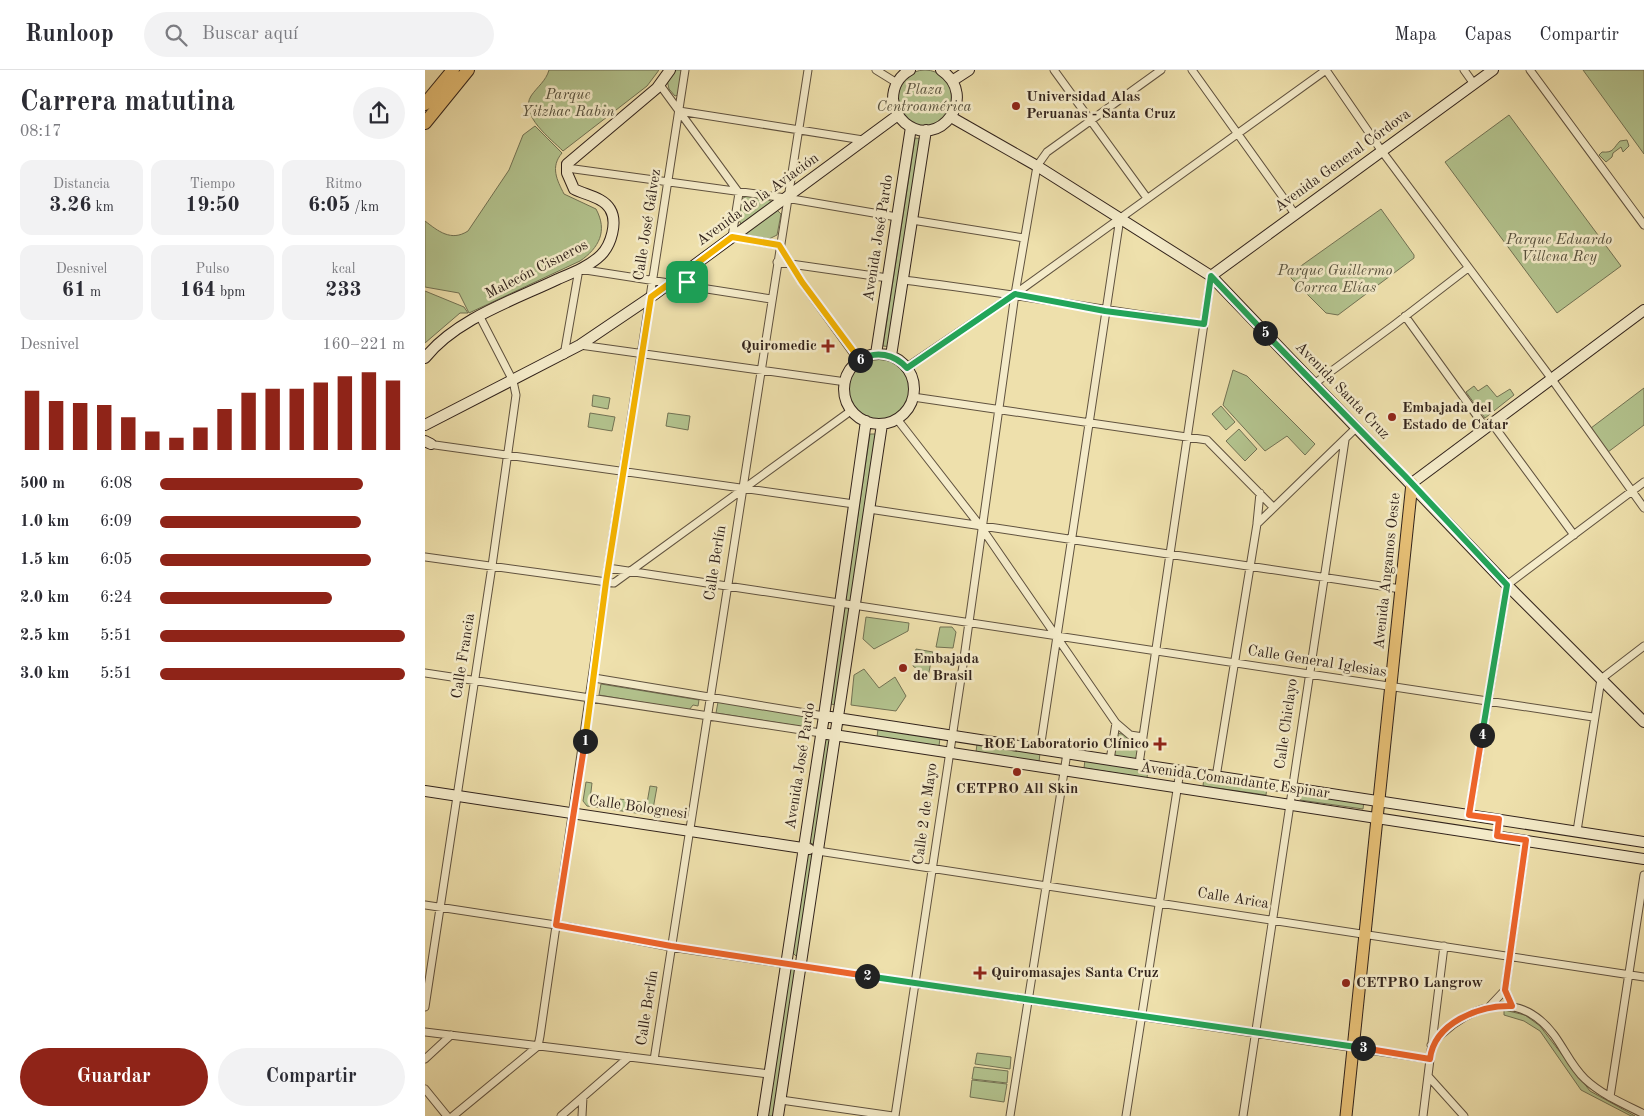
<!DOCTYPE html>
<html lang="es">
<head>
<meta charset="utf-8">
<style>
	:root { --surface:#fff; --page:#f2f2f3; --text:#2b2b33; --muted:#7c7c81; --line:#e1e1e2; --accent:#8f2418 }
	body { margin:0; font-family:"Old Standard TT",serif; background:var(--page); color:var(--text); height:100vh; display:flex; flex-direction:column; font-size:19px; white-space:nowrap }
	* { box-sizing:border-box; margin:0 }
	p { font-size:16px; color:var(--muted) }
	.icon { flex:none; width:28px; height:28px; fill:none; stroke:currentColor; stroke-width:2; stroke-linecap:round; stroke-linejoin:round }
	.map { position:relative; flex:1; overflow:hidden }
	.drawer { display:flex; flex-direction:column; background:var(--surface); width:425px }
	.drawer>* { flex:none }
	.pin { position:absolute; display:grid; place-items:center; width:42px; height:42px; color:#fff; margin:-21px; border-radius:10px; box-shadow:0 2px 8px #0006 }
	.km { position:absolute; width:25px; height:25px; margin:-12px; border-radius:50%; background:#222; color:#fff; font-size:14px; line-height:25px; text-align:center }
	.round { display:grid; place-items:center; flex:none; width:52px; height:52px; border-radius:26px; background:var(--page) }
	.headline { display:flex; align-items:center; justify-content:space-between; height:85px; padding:0 20px }
	h1 { font-size:28px; font-weight:700; line-height:38px }
	.stats { display:grid; grid-template-columns:repeat(3,1fr); gap:8px; height:85px; padding:5px 20px }
	.stats div { display:grid; align-content:center; border-radius:12px; background:var(--page); text-align:center }
	.stats b { font-size:21px; font-weight:700 }
	.stats small { font-size:14px; font-weight:400 }
	.stats p { font-size:14px }
	.chart { height:140px; padding:10px 20px }
	.chart p { display:flex; justify-content:space-between }
	.chart svg { width:100%; height:90px; margin-top:5px; stroke:var(--accent); stroke-width:6 }
	.cta { display:flex; gap:10px; margin-top:auto; padding:10px 20px }
	.cta a { flex:1; height:58px; border-radius:30px; background:var(--accent); color:#fff; font-size:20px; font-weight:700; line-height:58px; text-align:center }
	.cta a+a { background:var(--page); color:var(--text) }
	ul { padding:0 20px; list-style:none; font-size:16px }
	li { display:grid; grid-template-columns:80px 60px 1fr; align-items:center; height:38px }
	li i { height:12px; border-radius:6px; background:var(--accent) }
	header { display:flex; align-items:center; gap:30px; box-sizing:border-box; height:70px; padding:0 25px; background:var(--surface); border-bottom:1px solid var(--line) }
	header strong { font-size:24px }
	nav { display:flex; gap:28px; margin-inline-start:auto; font-size:18px }
	.search { width:350px; height:45px; background:var(--page); display:flex; align-items:center; gap:12px; box-sizing:border-box; padding:0 18px; border-radius:28px; color:var(--muted); font-size:19px }
	main { display:flex; flex:1; min-height:0 }
	.map>svg:first-child { display:block }
	.green { fill:#b3c38e; stroke:#727254 }
	.lines { fill:none; stroke-linecap:round; stroke-linejoin:round }
	.street-casing { stroke:#60523f; stroke-width:9 }
	.secondary-casing { stroke:#31221b; stroke-width:12 }
	.primary-casing { stroke:#31221b; stroke-width:13 }
	.highway-casing { stroke:#31221b; stroke-width:14 }
	.street { stroke:#f4ebc9; stroke-width:7 }
	.secondary { stroke:#f4ebc9; stroke-width:10 }
	.primary { stroke:#e7c076; stroke-width:11 }
	.highway { stroke:#e7c076; stroke-width:12 }
	.split-1-casing { stroke:#fff; stroke-width:10 }
	.split-2-casing { stroke:#fff; stroke-width:10 }
	.split-3-casing { stroke:#fff; stroke-width:10 }
	.split-4-casing { stroke:#fff; stroke-width:10 }
	.split-5-casing { stroke:#fff; stroke-width:10 }
	.split-6-casing { stroke:#fff; stroke-width:10 }
	.split-7-casing { stroke:#fff; stroke-width:10 }
	.split-1 { stroke:#f5b400; stroke-width:6 }
	.split-2 { stroke:#f0652b; stroke-width:6 }
	.split-3 { stroke:#22a559; stroke-width:6 }
	.split-4 { stroke:#f0652b; stroke-width:6 }
	.split-5 { stroke:#22a559; stroke-width:6 }
	.split-6 { stroke:#22a559; stroke-width:6 }
	.split-7 { stroke:#f5b400; stroke-width:6 }
	.poi-dot { fill:#8f2418; stroke:#f4ebc9; stroke-width:2 }
	.labels { text-anchor:middle; dominant-baseline:central; stroke-width:5; stroke-linejoin:round; paint-order:stroke }
	.park-label { font-size:15px; font-style:italic; fill:#58523e; stroke:#f4ebc9 }
	.poi-label { font-size:15px; font-weight:bold; fill:#31221b; stroke:#f4ebc9; text-anchor:start }
	.street-label { font-size:15px; fill:#31221b; stroke:#f4ebc9 }
</style>
</head>
<body>
<header>
<strong>Runloop</strong>
<div class="search"><svg class="icon" aria-label="search" viewBox="0 0 24 24"><circle cx="10" cy="10" r="6"/><path d="M15 15l6 6"/></svg>Buscar aquí</div>
<nav><a>Mapa</a><a>Capas</a><a>Compartir</a></nav>
</header>
<main>
<section class="drawer">
<div class="headline"><div><h1>Carrera matutina</h1><p>08:17</p></div><a class="round"><svg class="icon" aria-label="share" viewBox="0 0 24 24"><path d="M12 15V3M7 8l5-5 5 5M5 13v7h14v-7"/></svg></a></div>
<div class="stats">
<div><p>Distancia</p><b>3.26<small> km</small></b></div>
<div><p>Tiempo</p><b>19:50</b></div>
<div><p>Ritmo</p><b>6:05<small> /km</small></b></div>
</div>
<div class="stats">
<div><p>Desnivel</p><b>61<small> m</small></b></div>
<div><p>Pulso</p><b>164<small> bpm</small></b></div>
<div><p>kcal</p><b>233</b></div>
</div>
<div class="chart"><p><span>Desnivel</span>160–221 m</p>
<svg viewBox="0 0 160 44" preserveAspectRatio="none"><path d="M5 44V15M15 44V20M25 44V21M35 44V22M45 44V28M55 44V35M65 44V38M75 44V33M85 44V24M95 44V16M105 44V14M115 44V14M125 44V11M135 44V8M145 44V6M155 44V10"/></svg>
</div>
<ul>
<li><b>500 m</b>6:08<i style="width:83%"></i></li>
<li><b>1.0 km</b>6:09<i style="width:82%"></i></li>
<li><b>1.5 km</b>6:05<i style="width:86%"></i></li>
<li><b>2.0 km</b>6:24<i style="width:70%"></i></li>
<li><b>2.5 km</b>5:51<i style="width:100%"></i></li>
<li><b>3.0 km</b>5:51<i style="width:100%"></i></li>
</ul>
<div class="cta"><a>Guardar</a><a>Compartir</a></div>
</section>
<div class="map">
<svg width="1219" height="1046" viewBox="0 0 1219 1046">
	<rect width="100%" height="100%" fill="#eee0ac"/>
	<filter id="stains"><feTurbulence type="fractalNoise" baseFrequency=".004" numOctaves="4"/><feColorMatrix values="0 0 0 0 .2 0 0 0 0 .09 0 0 0 0 .02 0 0 0 .5 -.17"/></filter>
	<radialGradient id="worn" r=".72"><stop offset=".6" stop-color="#630" stop-opacity="0"/><stop offset="1" stop-color="#630" stop-opacity=".3"/></radialGradient>
	<path class="green" d="M 124,0 L 234,0 L 222,16 L 138,81 C 126,69 94,45 106,26 C 112,17 121,11 124,0 Z
		M 250,0 L 257,0 L 253,25 L 250,26 L 244,19 L 242,10 Z
		M 1158,0 L 1219,0 L 1219,84 Z
		M472 28a28 28 0 1 1 56 0a28 28 0 1 1-56 0Z
		M 1084,45 L 1196,196 L 1132,243 L 1020,92 Z
		M 110,56 L 137,83 C 125,97 132,110 139,124 L 171,139 C 183,161 174,178 155,191 L 44,243 L 34,223 L 0,217 L 0,151 C 13,161 26,172 43,161 L 84,100 L 98,65 Z
		M 490,68 L 499,69 L 468,277 L 458,276 Z
		M 1202,70 L 1204,76 L 1198,82 L 1196,77 L 1188,83 L 1187,87 L 1181,92 L 1174,85 L 1177,82 C 1189,83 1188,78 1195,71 Z
		M 322,126 L 344,130 L 347,132 L 316,154 L 313,148 L 316,129 Z
		M 351,139 L 356,144 L 352,165 L 344,169 L 322,165 L 321,160 Z
		M 956,139 L 989,185 L 989,188 L 913,245 L 901,243 L 866,208 L 866,203 Z
		M 0,221 L 39,237 L 43,243 L 35,243 L 0,273 Z
		M423 319a32 32 0 1 1 64 0a32 32 0 1 1-64 0Z
		M 808,300 L 822,306 L 890,374 L 880,385 L 862,366 L 840,381 L 798,335 Z
		M 1062,315 L 1072,327 L 1085,319 L 1089,325 L 1060,348 L 1041,322 L 1049,316 L 1053,321 Z
		M 1219,318 L 1219,355 L 1183,382 L 1166,358 Z
		M 168,325 L 185,328 L 183,339 L 167,336 Z
		M 796,336 L 810,352 L 801,360 L 787,344 Z
		M 165,343 L 190,347 L 187,361 L 163,357 Z
		M 243,343 L 265,346 L 263,360 L 241,356 Z
		M 814,359 L 832,379 L 820,391 L 801,371 Z
		M 445,364 L 452,364 L 413,635 L 405,634 Z
		M 441,547 L 484,553 L 483,561 L 449,579 L 438,569 Z
		M 515,557 L 527,557 L 531,562 L 528,578 L 511,577 Z
		M 491,579 L 508,582 L 503,607 L 488,596 Z
		M 439,599 L 454,618 L 470,607 L 481,626 L 471,641 L 426,635 L 429,605 Z
		M 176,614 L 274,630 L 273,636 L 268,635 L 264,640 L 174,625 Z
		M 293,632 L 388,647 L 386,658 L 291,643 Z
		M 453,659 L 515,668 L 514,676 L 452,667 Z
		M 691,663 L 716,667 L 713,686 L 709,689 L 690,686 L 688,683 Z
		M 403,669 L 406,670 L 390,774 L 387,774 L 384,771 L 399,671 Z
		M 552,674 L 615,683 L 614,692 L 551,682 Z
		M 660,690 L 723,699 L 722,708 L 659,698 Z
		M 779,707 L 842,717 L 841,725 L 778,716 Z
		M 161,712 L 167,713 L 165,730 L 194,735 L 195,729 L 201,730 L 201,735 L 208,736 L 210,731 L 222,733 L 225,716 L 232,717 L 228,739 L 219,737 L 218,744 L 162,736 L 158,731 Z
		M 876,721 L 939,731 L 938,739 L 875,730 Z
		M 387,783 L 389,785 L 374,886 L 371,886 L 367,882 L 382,785 Z
		M 369,898 L 372,899 L 352,1046 L 342,1046 L 364,900 Z
		M 1079,940 L 1100,945 L 1115,956 L 1165,1021 L 1210,1046 L 1206,1046 L 1156,1020 L 1115,961 L 1099,951 L 1079,945 Z
		M 552,983 L 586,987 L 585,999 L 550,994 Z
		M 549,997 L 583,1001 L 582,1013 L 547,1009 Z
		M 547,1010 L 582,1014 L 579,1032 L 545,1027 Z"/>
	<g class="lines">
		<defs>
			<path id="street" d="M 451,0 L 472,13
				M 629,0 L 722,128
				M 767,0 L 870,144
				M 901,0 L 956,80 L 1126,308 L 1219,438
				M 1039,0 L 1049,14
				M 1105,0 L 1219,155
				M 235,15 L 314,123 L 307,167 L 354,175 L 377,212 L 434,291
				M 254,41 L 438,70
				M 142,98 L 361,128 L 472,147
				M 487,150 L 599,168
				M 352,192 L 463,208
				M 478,210 C 579,222 678,240 779,254
				M 980,246 L 1060,357
				M 155,275 L 421,312
				M 139,285 L 154,199 L 346,229
				M 482,297 L 590,224 L 901,0
				M 889,314 L 969,255 L 1043,198
				M 488,327 L 782,370 L 848,437
				M 472,349 L 556,457 L 691,653 L 705,665 L 718,667
				M 1066,352 L 1149,465
				M 3,374 L 429,434
				M 444,439 L 976,519
				M 832,453 L 835,423
				M 0,487 L 189,513 L 427,340
				M 183,498 L 1168,647
				M 0,603 L 396,663
				M 169,608 L 399,646
				M 615,679 L 695,148
				M 685,690 L 691,653
				M 714,694 L 786,206
				M 791,707 L 832,454 L 932,357
				M 1044,745 L 1082,515 L 1219,412
				M 1152,761 L 1176,609 L 1219,576
				M 393,781 L 1219,907
				M 0,835 L 144,857 L 246,877 L 1005,989
				M 1087,936 L 1080,920 L 1101,770
				M 0,937 L 67,496 L 91,325 L 88,311 L 55,247
				M 1064,937 L 1080,920
				M 0,962 L 344,1004
				M 1006,975 C 1041,936 1092,916 1129,965 C 1140,980 1147,997 1160,1009 C 1177,1025 1199,1034 1219,1044
				M 0,989 L 26,965
				M 229,990 L 383,0
				M 1003,1006 L 1039,1046
				M 0,1019 L 22,1046
				M 1185,1027 L 1219,805
				M 356,1030 L 468,1046
				M 28,1046 L 113,976 L 115,966 L 181,512 L 260,0
				M 136,1046 L 204,987
				M 157,1046 L 158,1027
				M 470,1046 L 538,595 L 590,224 L 612,96 L 622,82 L 736,0
				M 585,1046 L 642,683
				M 701,1046 L 755,701
				M 818,1046 L 920,370
				M 998,1046 L 1019,876"/>
			<path id="secondary" d="M 485,0 C 474,6 468,17 468,29 C 469,38 473,47 480,53 C 514,81 555,26 516,0
				M 527,11 L 544,0
				M 526,47 L 612,96 L 786,206 L 1082,515 L 1219,652
				M 263,200 L 261,209 L 267,217
				M 786,206 L 1068,0
				M 451,284 L 486,57
				M419 319a35 35 0 1 1 70 0a35 35 0 1 1-70 0Z
				M 466,286 L 501,60
				M 0,288 C 31,249 89,230 133,209 C 147,203 165,196 176,185 C 186,175 193,152 185,139 C 178,127 160,125 149,119 L 142,103 L 142,94 L 232,18 L 245,0
				M 0,355 L 155,275 L 226,227 L 473,45
				M 0,371 L 6,374
				M 987,413 L 1219,240
				M 399,646 L 1219,772
				M 396,663 L 1219,789
				M 0,721 L 384,779
				M 338,1046 L 399,646 L 441,351
				M 353,1046 L 457,354"/>
			<path id="primary" d="M 921,1046 L 987,413"/>
			<path id="highway" d="M 0,34 L 28,0
				M 0,53 L 43,0"/>
		</defs>
		<use href="#street" class="street-casing"/>
		<use href="#secondary" class="secondary-casing"/>
		<use href="#primary" class="primary-casing"/>
		<use href="#highway" class="highway-casing"/>
		<use href="#street" class="street"/>
		<use href="#secondary" class="secondary"/>
		<use href="#primary" class="primary"/>
		<use href="#highway" class="highway"/>
	</g>
	<g class="lines">
		<defs>
			<path id="split-1" d="M 160,671 L 181,512 L 226,227 L 245,213 L 267,217 L 262,212"/>
			<path id="split-2" d="M 160,671 L 131,855 L 246,876 L 442,906"/>
			<path id="split-3" d="M 442,906 L 938,978"/>
			<path id="split-4" d="M 938,978 L 1005,989 C 1009,953 1054,935 1087,936 L 1080,920 L 1101,770 L 1072,766 L 1074,749 L 1044,745 L 1057,665"/>
			<path id="split-5" d="M 840,263 L 980,406 L 1082,515 L 1057,665"/>
			<path id="split-6" d="M 435,290 C 451,280 469,284 482,298 L 590,224 L 680,241 L 779,254 L 786,206 L 840,263"/>
			<path id="split-7" d="M 262,212 L 263,200 L 307,167 L 354,175 L 377,212 L 435,290"/>
		</defs>
		<use href="#split-1" class="split-1-casing"/>
		<use href="#split-2" class="split-2-casing"/>
		<use href="#split-3" class="split-3-casing"/>
		<use href="#split-4" class="split-4-casing"/>
		<use href="#split-5" class="split-5-casing"/>
		<use href="#split-6" class="split-6-casing"/>
		<use href="#split-7" class="split-7-casing"/>
		<use href="#split-1" class="split-1"/>
		<use href="#split-2" class="split-2"/>
		<use href="#split-3" class="split-3"/>
		<use href="#split-4" class="split-4"/>
		<use href="#split-5" class="split-5"/>
		<use href="#split-6" class="split-6"/>
		<use href="#split-7" class="split-7"/>
	</g>
	<g class="poi-dot">
		<circle cx="591" cy="36" r="5"/>
		<path d="M400.5 268.5h5v5h5v5h-5v5h-5v-5h-5v-5h5z"/>
		<circle cx="967" cy="347" r="5"/>
		<circle cx="478" cy="598" r="5"/>
		<path d="M732.5 666.5h5v5h5v5h-5v5h-5v-5h-5v-5h5z"/>
		<circle cx="592" cy="702" r="5"/>
		<path d="M552.5 895.5h5v5h5v5h-5v5h-5v-5h-5v-5h5z"/>
		<circle cx="921" cy="913" r="5"/>
	</g>
	<g class="labels">
		<g class="park-label">
			<text x="499" y="20">Plaza<tspan x="499" dy="17">Centroamérica</tspan></text>
			<text x="143" y="25">Parque<tspan x="143" dy="17">Yitzhac Rabin</tspan></text>
			<text x="1134" y="170">Parque Eduardo<tspan x="1134" dy="17">Villena Rey</tspan></text>
			<text x="910" y="201">Parque Guillermo<tspan x="910" dy="17">Correa Elías</tspan></text>
		</g>
		<g class="poi-label">
			<text x="601" y="27">Universidad Alas<tspan x="601" dy="17">Peruanas - Santa Cruz</tspan></text>
			<text x="392" y="276" text-anchor="end">Quiromedic</text>
			<text x="977" y="338">Embajada del<tspan x="977" dy="17">Estado de Catar</tspan></text>
			<text x="488" y="589">Embajada<tspan x="488" dy="17">de Brasil</tspan></text>
			<text x="724" y="674" text-anchor="end">ROE Laboratorio Clínico</text>
			<text x="592" y="719" text-anchor="middle">CETPRO All Skin</text>
			<text x="566" y="903">Quiromasajes Santa Cruz</text>
			<text x="931" y="913">CETPRO Langrow</text>
		</g>
		<g class="street-label">
			<text transform="translate(918 91) rotate(-36)">Avenida General Córdova</text>
			<text transform="translate(333 130) rotate(-36)">Avenida de la Aviación</text>
			<text transform="translate(223 155) rotate(-81)">Calle José Gálvez</text>
			<text transform="translate(454 168) rotate(-81)">Avenida José Pardo</text>
			<text transform="translate(112 200) rotate(-27)">Malecón Cisneros</text>
			<text transform="translate(917 321) rotate(46)">Avenida Santa Cruz</text>
			<text transform="translate(291 493) rotate(-81)">Calle Berlín</text>
			<text transform="translate(963 501) rotate(-84)">Avenida Angamos Oeste</text>
			<text transform="translate(39 586) rotate(-81)">Calle Francia</text>
			<text transform="translate(892 592) rotate(9)">Calle General Iglesias</text>
			<text transform="translate(862 654) rotate(-82)">Calle Chiclayo</text>
			<text transform="translate(376 696) rotate(-81)">Avenida José Pardo</text>
			<text transform="translate(810 711) rotate(8)">Avenida Comandante Espinar</text>
			<text transform="translate(213 738) rotate(8)">Calle Bolognesi</text>
			<text transform="translate(501 744) rotate(-82)">Calle 2 de Mayo</text>
			<text transform="translate(808 829) rotate(9)">Calle Arica</text>
			<text transform="translate(223 938) rotate(-81)">Calle Berlín</text>
		</g>
	</g>
	<rect width="100%" height="100%" filter="url(#stains)"/>
	<rect width="100%" height="100%" fill="url(#worn)"/>
</svg>
<div class="pin" style="left:262px;top:212px;background:#1e9e55"><svg class="icon" aria-label="arrive" viewBox="0 0 24 24"><path d="M6 21V4h12l-3 4 3 4H6"/></svg></div>
<b class="km" style="left:160px;top:671px">1</b>
<b class="km" style="left:442px;top:906px">2</b>
<b class="km" style="left:938px;top:978px">3</b>
<b class="km" style="left:1057px;top:665px">4</b>
<b class="km" style="left:840px;top:263px">5</b>
<b class="km" style="left:435px;top:290px">6</b>
</div>
</main>
</body>
</html>
